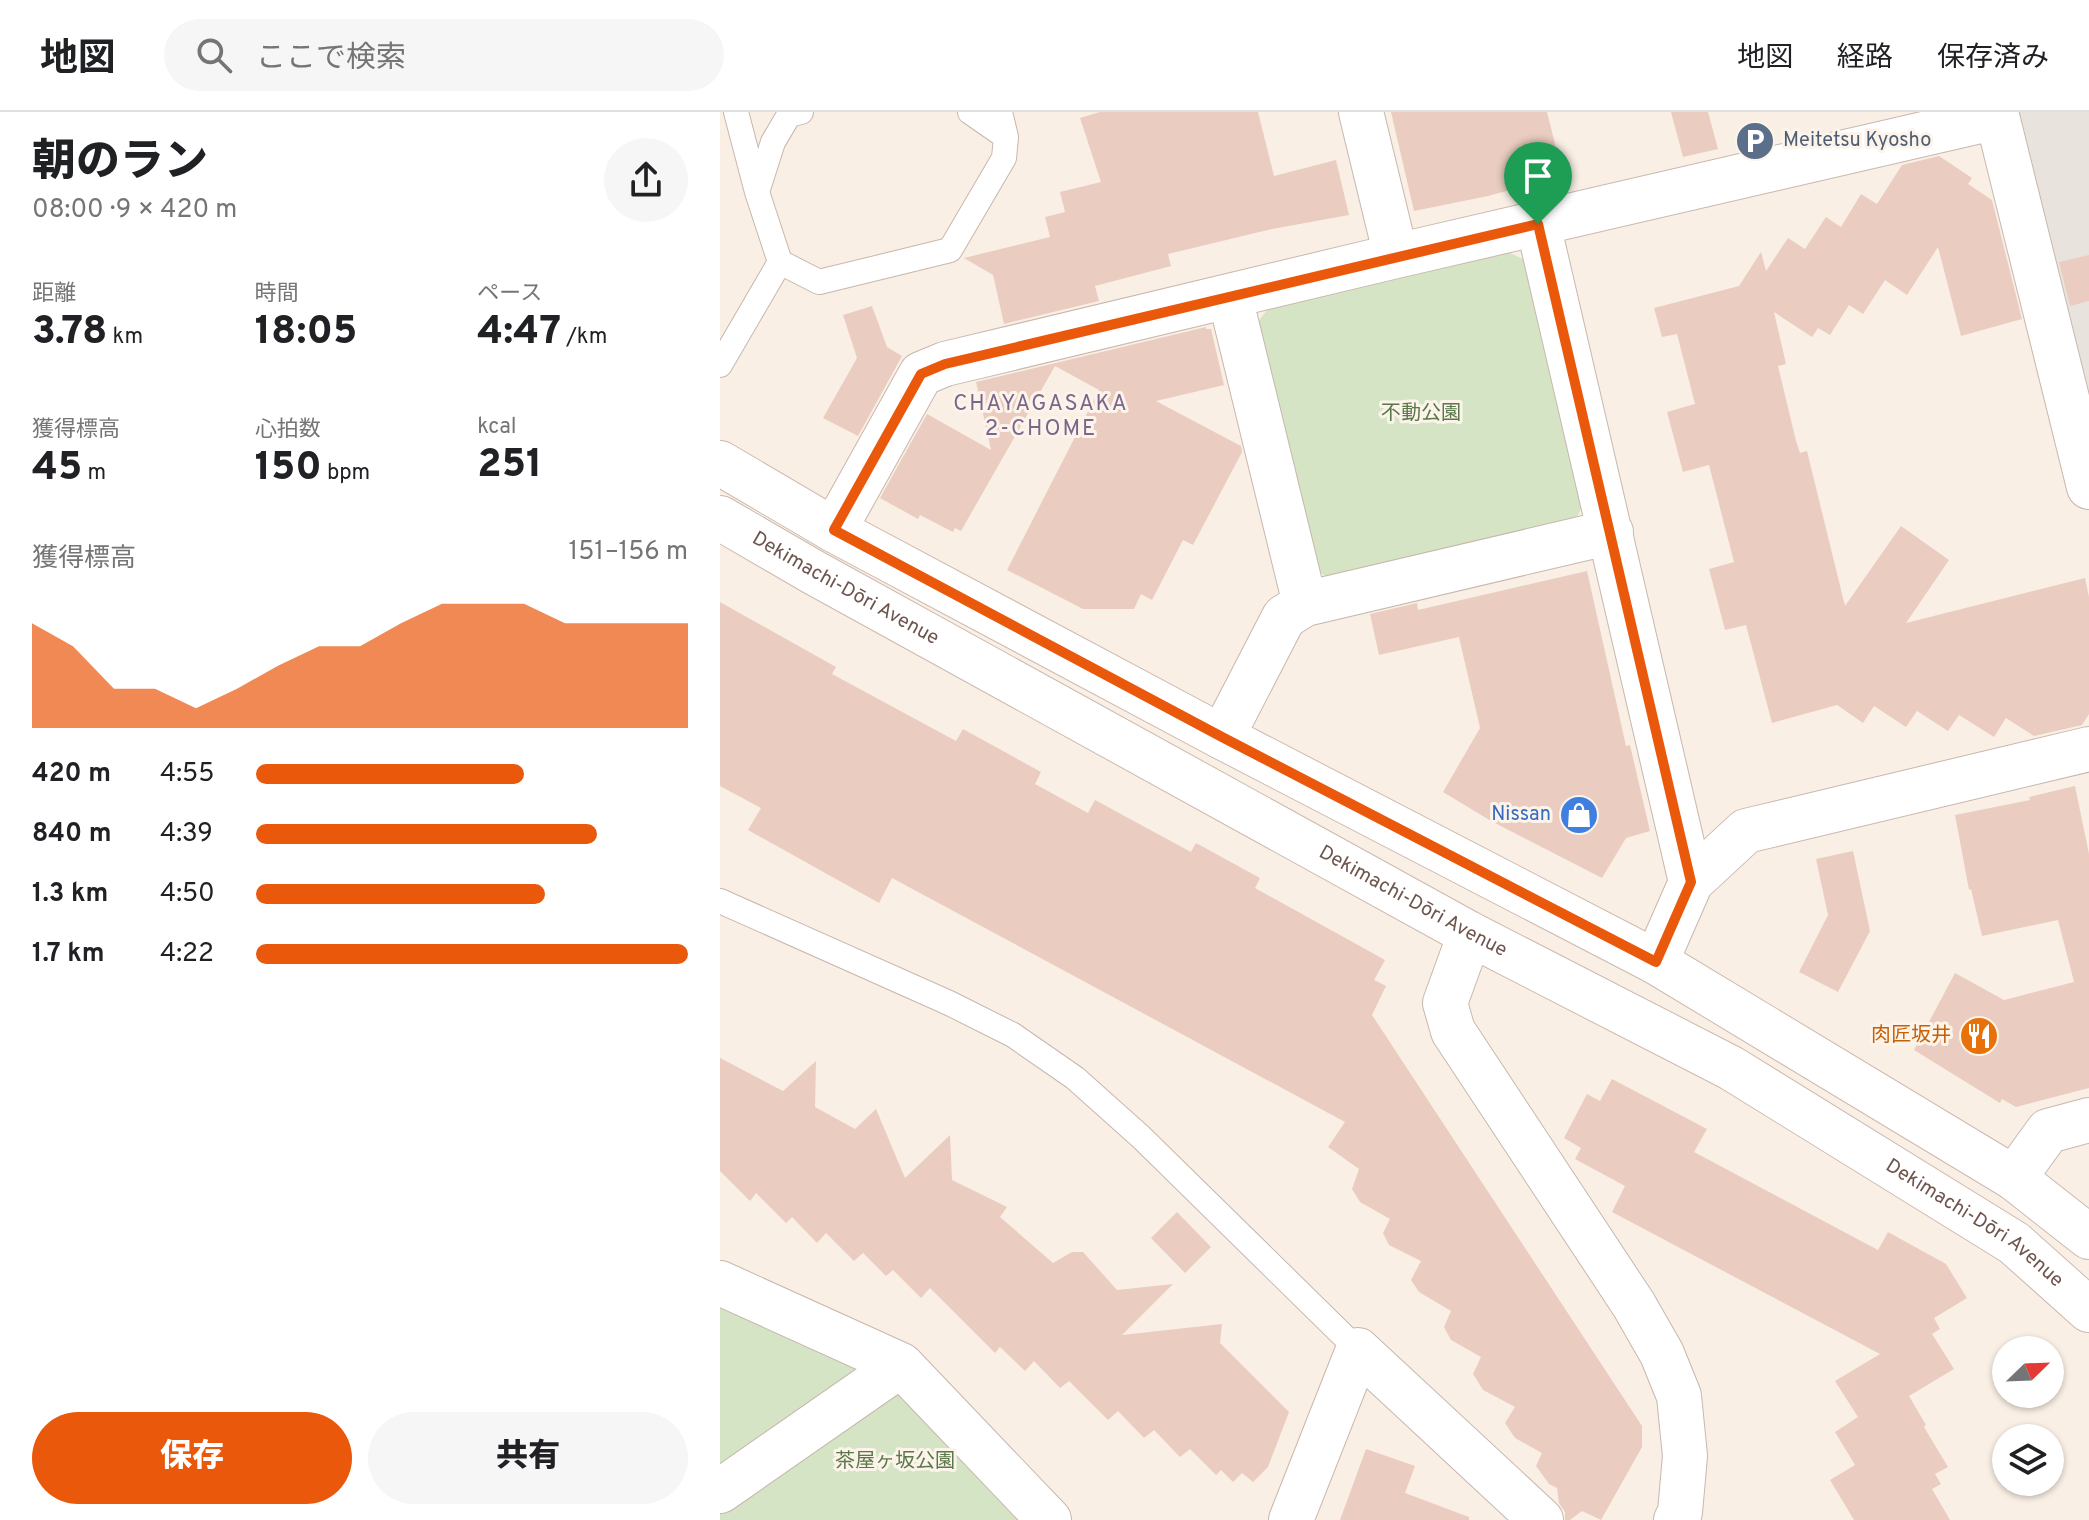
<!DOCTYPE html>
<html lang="ja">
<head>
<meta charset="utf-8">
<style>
	:root { --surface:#fff; --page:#f6f6f6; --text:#202124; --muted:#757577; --line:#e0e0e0; --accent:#ea580c }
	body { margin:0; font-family:Overpass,"Noto Sans JP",sans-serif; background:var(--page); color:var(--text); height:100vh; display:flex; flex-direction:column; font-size:30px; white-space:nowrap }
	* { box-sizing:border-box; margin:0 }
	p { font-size:26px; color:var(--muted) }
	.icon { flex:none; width:44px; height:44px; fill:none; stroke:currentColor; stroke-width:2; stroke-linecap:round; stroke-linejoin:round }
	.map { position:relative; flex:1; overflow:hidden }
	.panel { display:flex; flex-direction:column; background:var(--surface); width:720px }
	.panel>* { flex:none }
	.needle { width:52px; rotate:67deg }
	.fabs { position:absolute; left:1272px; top:1224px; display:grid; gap:16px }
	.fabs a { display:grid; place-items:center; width:72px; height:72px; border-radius:50%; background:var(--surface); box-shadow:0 2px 6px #0004; font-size:40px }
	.pin { position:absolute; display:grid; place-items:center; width:68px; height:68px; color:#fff; margin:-82px -34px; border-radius:50% 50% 50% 0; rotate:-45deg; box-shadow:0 0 8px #0007 }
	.pin .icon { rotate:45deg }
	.round { display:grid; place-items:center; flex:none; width:84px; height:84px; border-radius:42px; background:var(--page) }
	.summary { display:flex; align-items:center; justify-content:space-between; height:136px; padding:0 32px }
	h1 { font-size:44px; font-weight:800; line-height:60px }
	.stats { display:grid; grid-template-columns:repeat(3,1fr); gap:12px; height:136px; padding:8px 32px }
	.stats div { display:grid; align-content:center }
	.stats b { font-size:40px; font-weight:800 }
	.stats small { font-size:22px; font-weight:400 }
	.stats p { font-size:22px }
	.chart { height:224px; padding:16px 32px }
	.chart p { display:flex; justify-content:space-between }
	.chart svg { width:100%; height:144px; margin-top:8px; fill:var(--accent); opacity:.7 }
	.action { display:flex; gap:16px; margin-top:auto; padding:16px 32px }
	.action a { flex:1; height:92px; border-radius:48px; background:var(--accent); color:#fff; font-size:32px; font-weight:800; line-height:92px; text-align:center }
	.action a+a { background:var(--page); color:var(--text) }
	ul { padding:0 32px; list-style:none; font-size:26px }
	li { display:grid; grid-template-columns:128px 96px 1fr; align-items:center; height:60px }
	li i { height:20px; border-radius:10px; background:var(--accent) }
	header { display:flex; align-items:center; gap:48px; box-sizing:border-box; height:112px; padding:0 40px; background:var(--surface); border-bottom:2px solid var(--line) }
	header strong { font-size:38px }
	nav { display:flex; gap:44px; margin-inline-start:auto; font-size:28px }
	.search { width:560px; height:72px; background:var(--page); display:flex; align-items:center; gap:20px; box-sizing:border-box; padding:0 28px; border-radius:44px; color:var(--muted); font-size:30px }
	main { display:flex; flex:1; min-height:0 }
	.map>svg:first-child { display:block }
	.industrial { fill:#e9e3de }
	.green { fill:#d4e4c5 }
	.building { fill:#eacdc0 }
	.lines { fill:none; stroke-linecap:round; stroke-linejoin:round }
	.lane-casing { stroke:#c8b7ad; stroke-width:26 }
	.street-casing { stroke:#c8b7ad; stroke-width:46 }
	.secondary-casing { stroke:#cdb9ae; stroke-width:46 }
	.lane { stroke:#fff; stroke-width:24 }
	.street { stroke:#fff; stroke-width:44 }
	.secondary { stroke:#fff; stroke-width:44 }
	.route-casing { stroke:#fff; stroke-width:16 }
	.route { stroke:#ea580c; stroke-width:10 }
	.labels { text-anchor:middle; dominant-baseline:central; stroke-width:6; stroke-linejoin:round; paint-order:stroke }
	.service-label { font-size:20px; fill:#4e5e75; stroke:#fcf4ea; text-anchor:start }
	.park-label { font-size:20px; fill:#5b784a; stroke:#fcf4ea }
	.street-label { font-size:20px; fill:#6e564e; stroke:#fcf4ea }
	.shop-label { font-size:20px; fill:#366cbe; stroke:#fcf4ea; text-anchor:end }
	.food-label { font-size:20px; fill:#c56008; stroke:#fcf4ea; text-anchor:end }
	.neighbourhood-label { font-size:22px; letter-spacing:2px; fill:#7a668a; stroke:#fcf4ea }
</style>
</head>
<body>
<header>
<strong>地図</strong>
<div class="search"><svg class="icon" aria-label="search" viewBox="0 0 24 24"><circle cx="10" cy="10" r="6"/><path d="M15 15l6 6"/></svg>ここで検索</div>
<nav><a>地図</a><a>経路</a><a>保存済み</a></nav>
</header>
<main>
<section class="panel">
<div class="summary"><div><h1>朝のラン</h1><p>08:00 · 9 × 420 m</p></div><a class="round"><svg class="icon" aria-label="share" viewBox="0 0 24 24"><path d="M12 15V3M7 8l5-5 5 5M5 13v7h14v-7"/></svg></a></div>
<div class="stats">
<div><p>距離</p><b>3.78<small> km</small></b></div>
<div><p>時間</p><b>18:05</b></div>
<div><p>ペース</p><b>4:47<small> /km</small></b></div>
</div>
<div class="stats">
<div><p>獲得標高</p><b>45<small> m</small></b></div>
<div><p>心拍数</p><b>150<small> bpm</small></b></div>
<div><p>kcal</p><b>251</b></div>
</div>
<div class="chart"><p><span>獲得標高</span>151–156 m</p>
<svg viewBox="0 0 160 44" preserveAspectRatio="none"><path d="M0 44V12L10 19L20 32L30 32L40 38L50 32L60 25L70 19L80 19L90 12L100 6L110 6L120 6L130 12L140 12L150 12L160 12V44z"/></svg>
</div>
<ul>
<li><b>420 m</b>4:55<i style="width:62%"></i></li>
<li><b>840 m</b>4:39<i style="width:79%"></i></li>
<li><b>1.3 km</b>4:50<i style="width:67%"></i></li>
<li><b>1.7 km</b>4:22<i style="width:100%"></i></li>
</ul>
<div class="action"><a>保存</a><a>共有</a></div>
</section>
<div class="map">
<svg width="1369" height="1408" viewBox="0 0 1369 1408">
	<rect width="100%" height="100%" fill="#f9efe5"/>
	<path class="industrial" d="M 1298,0 L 1369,0 L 1369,288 Z"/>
	<path class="green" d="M 786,139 L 809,150 L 863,392 L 855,410 L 609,468 L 597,457 L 536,212 L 548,197 Z
		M 0,1190 L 131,1246 L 139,1259 L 0,1358 Z
		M 172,1280 L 194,1282 L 309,1408 L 0,1408 L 0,1398 Z"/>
	<path class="building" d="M 380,0 L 538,0 L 554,64 L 616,48 L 629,103 L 552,117 L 448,142 L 451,154 L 375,174 L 379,189 L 284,212 L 273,163 L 244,146 L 330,125 L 325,105 L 345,100 L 340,80 L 381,70 L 360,6 Z
		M 671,0 L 827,0 L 843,64 L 768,84 L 694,99 Z
		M 951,0 L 988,0 L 998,37 L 963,45 Z
		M 1219,44 L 1252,66 L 1248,72 L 1272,88 L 1302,207 L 1241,224 L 1218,135 L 1187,183 L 1165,168 L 1143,202 L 1129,193 L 1110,223 L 1098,216 L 1092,225 L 1054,200 L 1066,252 L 1058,254 L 1076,329 L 1080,341 L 1087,339 L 1125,494 L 1181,414 L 1229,448 L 1186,511 L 1365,466 L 1369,485 L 1369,602 L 1362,613 L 1314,624 L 1286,606 L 1274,625 L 1239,603 L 1228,619 L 1197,599 L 1186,615 L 1154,594 L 1143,611 L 1117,593 L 1052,611 L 1026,513 L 1005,518 L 989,457 L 1014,450 L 989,353 L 963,360 L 947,300 L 975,292 L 957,222 L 942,225 L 934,196 L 1019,174 L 1041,140 L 1046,159 L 1068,126 L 1085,137 L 1106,105 L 1121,115 L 1141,82 L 1157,92 L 1182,53 Z
		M 1369,143 L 1369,189 L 1350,194 L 1339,150 Z
		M 152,194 L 167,235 L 182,244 L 138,324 L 103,306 L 137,246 L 123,203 Z
		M 486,215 L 486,217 L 491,217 L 504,273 L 436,289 L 521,334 L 522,340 L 473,433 L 463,428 L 432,488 L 421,482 L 414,497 L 363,497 L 287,458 L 379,278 L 335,254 L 241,419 L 235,416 L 233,420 L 200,403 L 198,407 L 160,386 L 207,302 L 271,338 L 256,270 Z
		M 867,459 L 906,634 L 910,633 L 930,719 L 906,726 L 882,766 L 771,709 L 723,680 L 760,616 L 739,525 L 659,543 L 650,502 L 697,491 L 698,498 Z
		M 0,490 L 116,555 L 112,562 L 236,629 L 243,617 L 321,660 L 315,672 L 368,701 L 375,688 L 471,740 L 476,731 L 540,766 L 535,776 L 665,848 L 654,868 L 666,874 L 652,903 L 922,1314 L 922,1335 L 881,1408 L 862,1399 L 850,1408 L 845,1408 L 845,1400 L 839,1391 L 837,1376 L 829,1372 L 816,1354 L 822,1341 L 795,1326 L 785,1311 L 795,1295 L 763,1278 L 753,1262 L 761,1245 L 731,1228 L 724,1215 L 731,1199 L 699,1180 L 691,1168 L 701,1149 L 669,1133 L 663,1121 L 670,1107 L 640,1090 L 632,1077 L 639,1057 L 608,1035 L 625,1010 L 172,766 L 159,791 L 28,718 L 41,696 L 0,674 Z
		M 1355,674 L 1369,742 L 1369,976 L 1296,995 L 1282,987 L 1280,991 L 1194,938 L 1235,861 L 1284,888 L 1354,870 L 1338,808 L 1262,824 L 1251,777 L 1249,778 L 1235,703 L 1310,688 L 1309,685 Z
		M 1133,739 L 1150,819 L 1118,880 L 1079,860 L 1108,803 L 1096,747 Z
		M 0,946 L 63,979 L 96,949 L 95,995 L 135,1017 L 156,997 L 185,1066 L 230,1023 L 232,1068 L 287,1095 L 280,1105 L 333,1151 L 352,1140 L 363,1140 L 397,1178 L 453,1172 L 402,1223 L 502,1212 L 500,1231 L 569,1300 L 548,1355 L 533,1370 L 522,1361 L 513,1370 L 501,1358 L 496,1363 L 470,1337 L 460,1345 L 434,1318 L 424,1326 L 398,1299 L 388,1308 L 349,1269 L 340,1276 L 314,1249 L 305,1259 L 280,1235 L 275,1241 L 210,1176 L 201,1186 L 173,1158 L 166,1164 L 143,1141 L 134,1149 L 106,1121 L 97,1131 L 72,1105 L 66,1111 L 36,1081 L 30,1089 L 0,1059 Z
		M 892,967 L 987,1017 L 974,1040 L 1158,1138 L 1168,1120 L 1226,1152 L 1247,1186 L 1214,1206 L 1220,1217 L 1212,1222 L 1234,1257 L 1189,1284 L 1206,1313 L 1204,1315 L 1228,1355 L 1215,1362 L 1221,1372 L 1212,1377 L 1230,1408 L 1134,1408 L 1110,1368 L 1135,1353 L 1115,1320 L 1138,1305 L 1115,1269 L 1160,1242 L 892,1100 L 905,1074 L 855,1047 L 861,1036 L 844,1026 L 867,982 L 880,989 Z
		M 457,1100 L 491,1135 L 465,1161 L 431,1126 Z
		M 646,1337 L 695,1354 L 685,1381 L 749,1405 L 749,1408 L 620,1408 Z"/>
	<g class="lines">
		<defs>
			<path id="lane" d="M 16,0 L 37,80 L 60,150 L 99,170 L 230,138 L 284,46 L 286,25 L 280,0
				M 250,0 L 286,25
				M 37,80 L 53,30 L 69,3 L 81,0
				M 0,253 L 60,150
				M 0,789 L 229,891 L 293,923 L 355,966 L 421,1025 L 638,1238"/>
			<path id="street" d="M 641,0 L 676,144
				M 1276,0 L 1369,375
				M 818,112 L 971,770
				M 510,185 L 585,492
				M 114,418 L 201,262 L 225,252 L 676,144 L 1277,5
				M 502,625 L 564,505 L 585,492 L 891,420
				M 750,822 L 725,891 L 733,919 L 914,1193 L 942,1242 L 959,1284 L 965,1344 L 960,1400 L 956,1408
				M 936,850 L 971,770 L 1026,719 L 1369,637
				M 1294,1066 L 1328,1019 L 1369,1008
				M 0,1171 L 181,1253 L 329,1408
				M 0,1379 L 181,1253
				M 571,1408 L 638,1238 L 821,1408"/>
			<g id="secondary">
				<path d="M 0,351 L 114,418 L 502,625 L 936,850 L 1294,1066 L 1369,1125"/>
				<path id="s1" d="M 0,406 L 93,460 L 750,822 L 1011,956 L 1294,1131 L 1369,1198"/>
			</g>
		</defs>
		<use href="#lane" class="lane-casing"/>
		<use href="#street" class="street-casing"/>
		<use href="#secondary" class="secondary-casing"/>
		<use href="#lane" class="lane"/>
		<use href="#street" class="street"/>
		<use href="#secondary" class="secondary"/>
	</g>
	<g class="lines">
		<defs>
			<path id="route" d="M 818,112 L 971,770 L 936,850 L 502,625 L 114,418 L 201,262 L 225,252 Z"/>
		</defs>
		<use href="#route" class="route-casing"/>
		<use href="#route" class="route"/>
	</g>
	<defs>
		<symbol id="parking-disc" viewBox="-11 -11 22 22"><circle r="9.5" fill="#5c6f8a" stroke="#fcf4ea"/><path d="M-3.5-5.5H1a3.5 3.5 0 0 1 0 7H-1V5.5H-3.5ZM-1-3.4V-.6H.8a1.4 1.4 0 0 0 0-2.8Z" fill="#fff"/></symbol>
		<symbol id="shop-disc" viewBox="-11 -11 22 22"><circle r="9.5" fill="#3f7fe0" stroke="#fcf4ea"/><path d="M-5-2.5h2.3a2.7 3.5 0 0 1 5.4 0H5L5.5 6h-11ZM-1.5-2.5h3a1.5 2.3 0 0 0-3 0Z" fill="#fff"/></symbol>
		<symbol id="restaurant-disc" viewBox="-11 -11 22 22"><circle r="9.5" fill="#e8710a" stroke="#fcf4ea"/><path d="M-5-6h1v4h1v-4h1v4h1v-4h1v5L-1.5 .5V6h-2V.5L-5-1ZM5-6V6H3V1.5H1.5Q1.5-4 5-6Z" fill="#fff"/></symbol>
	</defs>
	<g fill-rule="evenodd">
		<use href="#parking-disc" x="1013" y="7" width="44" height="44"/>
		<use href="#shop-disc" x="837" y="681" width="44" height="44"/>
		<use href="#restaurant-disc" x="1237" y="902" width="44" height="44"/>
	</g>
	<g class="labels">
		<g class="service-label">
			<text x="1063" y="29">Meitetsu Kyosho</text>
		</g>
		<g class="park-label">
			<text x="701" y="302">不動公園</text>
			<text x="175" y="1350">茶屋ヶ坂公園</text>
		</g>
		<g class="street-label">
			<text stroke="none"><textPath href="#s1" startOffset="144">Dekimachi-Dōri Avenue</textPath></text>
			<text stroke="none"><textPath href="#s1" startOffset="792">Dekimachi-Dōri Avenue</textPath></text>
			<text stroke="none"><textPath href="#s1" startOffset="1440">Dekimachi-Dōri Avenue</textPath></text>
		</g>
		<g class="shop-label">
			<text x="831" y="703">Nissan</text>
		</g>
		<g class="food-label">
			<text x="1231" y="924">肉匠坂井</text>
		</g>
		<g class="neighbourhood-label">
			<text x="321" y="292">CHAYAGASAKA<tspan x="321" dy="25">2-CHOME</tspan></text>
		</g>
	</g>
</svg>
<div class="fabs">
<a><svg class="needle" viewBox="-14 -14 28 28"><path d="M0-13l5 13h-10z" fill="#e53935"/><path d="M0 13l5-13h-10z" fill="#757577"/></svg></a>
<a><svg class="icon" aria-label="layers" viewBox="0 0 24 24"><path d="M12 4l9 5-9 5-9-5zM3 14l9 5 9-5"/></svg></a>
</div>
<div class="pin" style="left:818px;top:112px;background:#1e9e55"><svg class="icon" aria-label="arrive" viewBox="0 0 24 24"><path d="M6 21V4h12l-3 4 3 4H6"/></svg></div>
</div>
</main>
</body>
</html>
